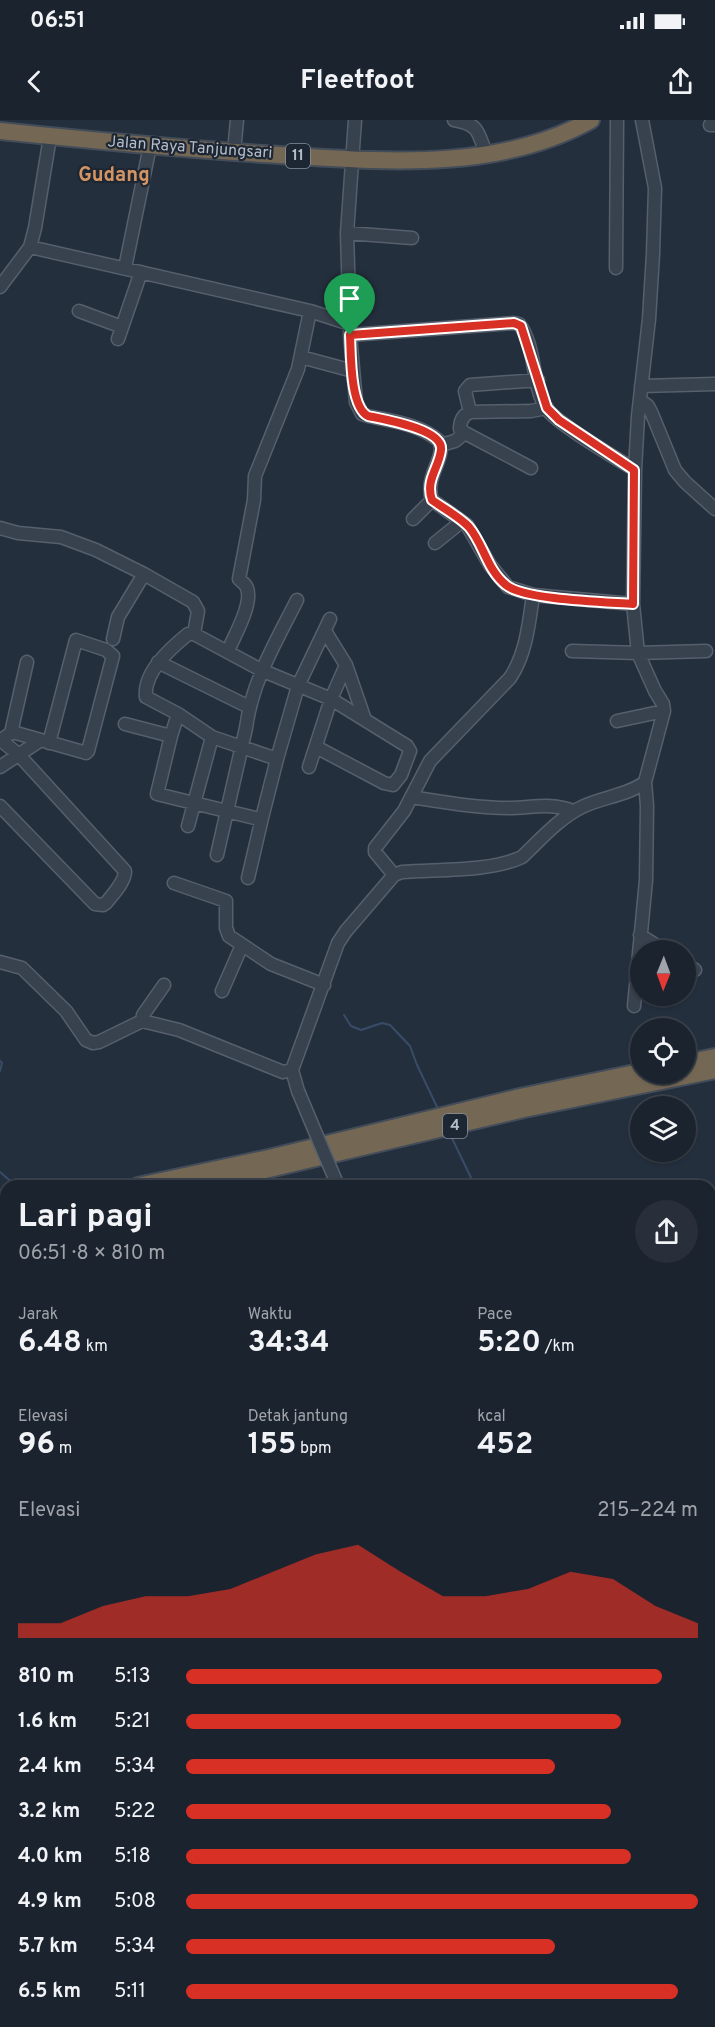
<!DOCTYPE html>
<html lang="id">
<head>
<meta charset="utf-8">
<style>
	:root { --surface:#1b232e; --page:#282f3a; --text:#f1f3f6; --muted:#a0a4aa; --line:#39404a; --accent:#d93025 }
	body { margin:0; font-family:Overpass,sans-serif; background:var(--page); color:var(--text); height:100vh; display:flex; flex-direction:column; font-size:22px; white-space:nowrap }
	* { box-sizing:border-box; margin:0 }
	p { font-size:20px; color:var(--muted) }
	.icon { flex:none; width:33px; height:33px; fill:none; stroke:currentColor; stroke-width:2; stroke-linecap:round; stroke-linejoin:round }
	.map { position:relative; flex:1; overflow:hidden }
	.details { position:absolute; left:0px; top:1060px; width:716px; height:848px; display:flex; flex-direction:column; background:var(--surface); border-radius:18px 18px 0 0; box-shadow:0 2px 4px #0004,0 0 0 2px var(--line) }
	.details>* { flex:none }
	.needle { width:39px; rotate:181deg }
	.fabs { position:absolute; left:630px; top:820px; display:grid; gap:12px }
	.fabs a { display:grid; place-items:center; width:66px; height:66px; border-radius:50%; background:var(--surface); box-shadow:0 2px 4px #0004,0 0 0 2px var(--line); font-size:30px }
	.pin { position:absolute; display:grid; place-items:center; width:51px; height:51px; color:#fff; margin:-62px -26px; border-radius:50% 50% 50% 0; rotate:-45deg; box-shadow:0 0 6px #0007 }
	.pin .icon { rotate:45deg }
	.round { display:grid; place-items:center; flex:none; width:63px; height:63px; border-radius:32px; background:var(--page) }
	.summary { display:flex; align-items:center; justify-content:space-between; height:102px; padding:0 18px }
	h1 { font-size:33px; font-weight:700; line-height:45px }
	.stats { display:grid; grid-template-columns:repeat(3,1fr); gap:9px; height:102px; padding:6px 18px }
	.stats div { display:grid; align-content:center }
	.stats b { font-size:30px; font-weight:700 }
	.stats small { font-size:16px; font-weight:400 }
	.stats p { font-size:16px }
	.chart { height:168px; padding:12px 18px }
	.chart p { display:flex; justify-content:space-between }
	.chart svg { width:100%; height:108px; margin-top:6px; fill:var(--accent); opacity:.7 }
	ul { padding:0 18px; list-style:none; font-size:20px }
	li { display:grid; grid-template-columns:96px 72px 1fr; align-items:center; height:45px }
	li i { height:15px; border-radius:8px; background:var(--accent) }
	.status { display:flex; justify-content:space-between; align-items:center; height:42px; padding:0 30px; background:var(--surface); direction:ltr }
	.status svg { height:16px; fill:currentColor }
	header { display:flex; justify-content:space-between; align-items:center; height:78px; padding:0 18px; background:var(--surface); font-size:27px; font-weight:700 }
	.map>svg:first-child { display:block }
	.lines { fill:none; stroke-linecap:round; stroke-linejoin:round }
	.stream { stroke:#394c67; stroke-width:2 }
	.minor-casing { stroke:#565f6c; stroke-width:15 }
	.highway-casing { stroke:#434c59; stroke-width:20 }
	.minor { stroke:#38414e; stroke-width:12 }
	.highway { stroke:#746855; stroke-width:16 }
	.minor-bridge-casing { stroke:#565f6c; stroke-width:15; stroke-linecap:butt }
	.minor-bridge { stroke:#38414e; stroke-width:12 }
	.route-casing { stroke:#fff; stroke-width:12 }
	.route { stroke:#d93025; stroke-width:8 }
	.labels { text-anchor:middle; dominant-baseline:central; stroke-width:4.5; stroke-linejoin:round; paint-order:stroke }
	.shield { fill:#1d2633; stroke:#878f9c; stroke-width:1.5 }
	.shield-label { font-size:15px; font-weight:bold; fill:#b4bcc9 }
	.street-label { font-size:16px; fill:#b4bcc9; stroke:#1d2633 }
	.quarter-label { font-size:20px; font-weight:bold; fill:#d59563; stroke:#1d2633 }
</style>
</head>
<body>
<div class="status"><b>06:51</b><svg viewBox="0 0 49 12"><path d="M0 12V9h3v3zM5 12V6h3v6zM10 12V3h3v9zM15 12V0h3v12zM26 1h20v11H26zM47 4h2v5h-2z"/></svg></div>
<header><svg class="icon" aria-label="back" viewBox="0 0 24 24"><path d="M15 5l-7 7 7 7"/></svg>Fleetfoot<svg class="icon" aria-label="share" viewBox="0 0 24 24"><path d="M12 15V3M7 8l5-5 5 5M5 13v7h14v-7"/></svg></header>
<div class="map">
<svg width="715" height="1907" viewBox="0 0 715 1907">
	<rect width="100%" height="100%" fill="#242f3e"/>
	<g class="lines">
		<path class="stream" d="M 344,895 L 351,906 L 361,910 L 382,903 L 390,905 L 410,926 L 417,945 L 439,991
			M 0,941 L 2,943 L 0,951
			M 449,1012 L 475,1066
			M 0,1052 L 16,1066
			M 267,1902 L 268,1907
			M 552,1902 L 553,1907
			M 431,1907 L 441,1902"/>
		<defs>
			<path id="minor" d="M 355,0 L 347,113 L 350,215 L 356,282 L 362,294 L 368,296 C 391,301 420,304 439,321 C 447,338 424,355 432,380 L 467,405 L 490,445 L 508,467 L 533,475 L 633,484
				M 454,0 C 479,4 478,12 486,34
				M 710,5 L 715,5
				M 234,32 L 237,0
				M 347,113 L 412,118
				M 30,127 L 310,191 L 350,204
				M 125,148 L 150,26
				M 616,148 L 617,0
				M 0,167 L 30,127 L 35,108 L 50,17
				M 79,191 L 122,207
				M 350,215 L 514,203 L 519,204 C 536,225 532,267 546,288 C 557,304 616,338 635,350
				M 118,219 L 141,152
				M 301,237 L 353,251
				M 641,266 L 715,264
				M 640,280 L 648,286 L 652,294 L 675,350 L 685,362 L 715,389
				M 470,292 L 465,271 L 470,265 L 538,260
				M 465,313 L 531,348
				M 441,325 L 455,321 L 465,313 L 460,309 C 460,301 463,295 470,292 L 531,291 L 547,288
				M 413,399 L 432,380
				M 0,408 L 18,413 L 61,417 L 96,430 L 144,454 L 193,482 L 198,491 L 194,514 L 261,550 L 331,579 L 407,626 L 410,631 L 401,655 L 393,665 L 384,663 L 316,627
				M 435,423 L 461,402
				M 325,511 L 346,545 L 364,597
				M 194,514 L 188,514 C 171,528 143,552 146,577 L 178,594 L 212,617 L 277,639
				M 113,519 L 118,497 L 144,454
				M 228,531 C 234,516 255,481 246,466 C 244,463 241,461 239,459 L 254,380 L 255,356 L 298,249 L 310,191
				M 572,531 L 638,533 L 706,531
				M 158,542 L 249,587
				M 178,594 L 171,616 L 157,674 L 259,699 L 262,698 L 277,639 L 298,566 L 330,499
				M 617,601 L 664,591
				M 125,604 L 171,616
				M 11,613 L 27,542
				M 0,621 L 11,613 L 16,613 L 83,632 L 86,633 L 88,631 L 113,536 L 106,530 L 76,520 L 49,623
				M 0,647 L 41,620
				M 309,647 L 331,579 L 346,545
				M 411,677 C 443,682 476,688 509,688 C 531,688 552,682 573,691
				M 0,686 L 95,784 L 103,785 L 106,783 C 113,774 125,762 125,751 L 19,635 L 2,621
				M 188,706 L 212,617
				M 217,735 L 246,608 C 252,561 276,522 297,480
				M 394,755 L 375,732 L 375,728 L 404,691 L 430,641 L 510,558 C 526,534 529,504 533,475
				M 248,758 L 262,698
				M 174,763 L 226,781 L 226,808 L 229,816 L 271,844 L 324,865
				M 640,815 L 665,831
				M 0,842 L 22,848 L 66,891 L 86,920 L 93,923 L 99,922 L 142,901 L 179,910 L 283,952 L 292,950
				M 686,844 L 695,850
				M 222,871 L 242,825
				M 634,886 L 646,760 L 647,686 L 645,662 L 664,591 L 663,584 L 655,571 L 638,533 L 633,484 L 635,350 L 638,296 L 649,199 L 653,134 L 655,68 L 642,0
				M 142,901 L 143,895 L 164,865
				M 298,971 L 292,950 L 338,823 L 346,811 L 394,755 L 402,752 C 438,749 490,752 522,737 C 541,719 560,697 584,686 C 601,678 631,674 645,662
				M 0,1429 L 6,1426
				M 0,1551 L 3,1551
				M 710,1605 L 715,1603
				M 0,1624 L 6,1636
				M 710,1663 L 715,1662
				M 710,1716 L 715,1734
				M 0,1755 L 6,1750
				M 711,1859 L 715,1856
				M 0,1886 L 4,1907
				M 223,1902 L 224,1907"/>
			<path id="highway" d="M 0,11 C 87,20 174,28 262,34 C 370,40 492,55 591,0
				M 686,943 L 715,937
				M 138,1066 L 269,1038 L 520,977 L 640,952
				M 197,1066 L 524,989 L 715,950
				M 0,1100 L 6,1098
				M 0,1116 L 6,1114"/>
		</defs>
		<use href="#minor" class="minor-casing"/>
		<use href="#highway" class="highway-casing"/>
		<use href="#minor" class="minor"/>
		<use href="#highway" class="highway"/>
		<defs>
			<path id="minor-bridge" d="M 298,971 L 338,1066"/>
		</defs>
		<use href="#minor-bridge" class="minor-bridge-casing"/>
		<use href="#minor-bridge" class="minor-bridge"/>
	</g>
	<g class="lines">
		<defs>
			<path id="route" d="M 514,203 L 521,206 L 547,288 L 559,300 L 634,350 L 633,484 C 606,482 524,480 506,465 C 487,450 484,425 469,407 C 461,398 443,388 432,380 C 425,360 439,348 441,330 C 444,309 382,299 368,296 C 350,287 351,234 350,215 Z"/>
		</defs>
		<use href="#route" class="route-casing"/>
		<use href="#route" class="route"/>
	</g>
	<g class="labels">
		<g class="shield">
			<rect x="286" y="24" width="24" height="24" rx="4.5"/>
			<rect x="443" y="994" width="24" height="24" rx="4.5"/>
		</g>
		<g class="shield-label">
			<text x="298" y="36">11</text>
			<text x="455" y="1006">4</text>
		</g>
		<g class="street-label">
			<text transform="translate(190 28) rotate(4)">Jalan Raya Tanjungsari</text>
		</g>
		<g class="quarter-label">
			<text x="114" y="56">Gudang</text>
		</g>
	</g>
</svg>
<div class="fabs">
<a><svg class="needle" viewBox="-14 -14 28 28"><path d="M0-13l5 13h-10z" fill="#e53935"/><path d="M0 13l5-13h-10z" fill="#a0a4aa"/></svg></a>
<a><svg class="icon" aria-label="locate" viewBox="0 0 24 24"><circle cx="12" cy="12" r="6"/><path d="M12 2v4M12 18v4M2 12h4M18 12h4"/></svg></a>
<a><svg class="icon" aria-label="layers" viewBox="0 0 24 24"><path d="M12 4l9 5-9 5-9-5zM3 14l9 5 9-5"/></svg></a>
</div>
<div class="pin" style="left:350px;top:215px;background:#1e9e55"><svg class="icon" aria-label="arrive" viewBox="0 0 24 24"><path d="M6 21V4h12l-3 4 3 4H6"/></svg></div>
<section class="details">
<div class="summary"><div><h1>Lari pagi</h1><p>06:51 · 8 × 810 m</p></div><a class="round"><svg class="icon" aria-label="share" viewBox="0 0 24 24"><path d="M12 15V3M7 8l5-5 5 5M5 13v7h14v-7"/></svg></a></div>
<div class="stats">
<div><p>Jarak</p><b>6.48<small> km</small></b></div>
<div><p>Waktu</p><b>34:34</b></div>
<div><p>Pace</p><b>5:20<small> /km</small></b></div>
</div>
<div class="stats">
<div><p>Elevasi</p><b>96<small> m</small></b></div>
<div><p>Detak jantung</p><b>155<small> bpm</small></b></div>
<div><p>kcal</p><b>452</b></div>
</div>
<div class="chart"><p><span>Elevasi</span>215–224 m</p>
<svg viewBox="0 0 160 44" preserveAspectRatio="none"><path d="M0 44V38L10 38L20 31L30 27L40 27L50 24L60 17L70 10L80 6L90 17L100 27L110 27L120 24L130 17L140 20L150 31L160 38V44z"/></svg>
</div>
<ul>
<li><b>810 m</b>5:13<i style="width:93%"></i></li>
<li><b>1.6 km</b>5:21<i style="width:85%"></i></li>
<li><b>2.4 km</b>5:34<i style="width:72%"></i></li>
<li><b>3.2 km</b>5:22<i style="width:83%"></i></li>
<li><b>4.0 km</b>5:18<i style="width:87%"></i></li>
<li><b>4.9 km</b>5:08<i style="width:100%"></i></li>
<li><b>5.7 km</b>5:34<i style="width:72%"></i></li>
<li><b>6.5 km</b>5:11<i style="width:96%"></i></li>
</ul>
</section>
</div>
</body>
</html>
